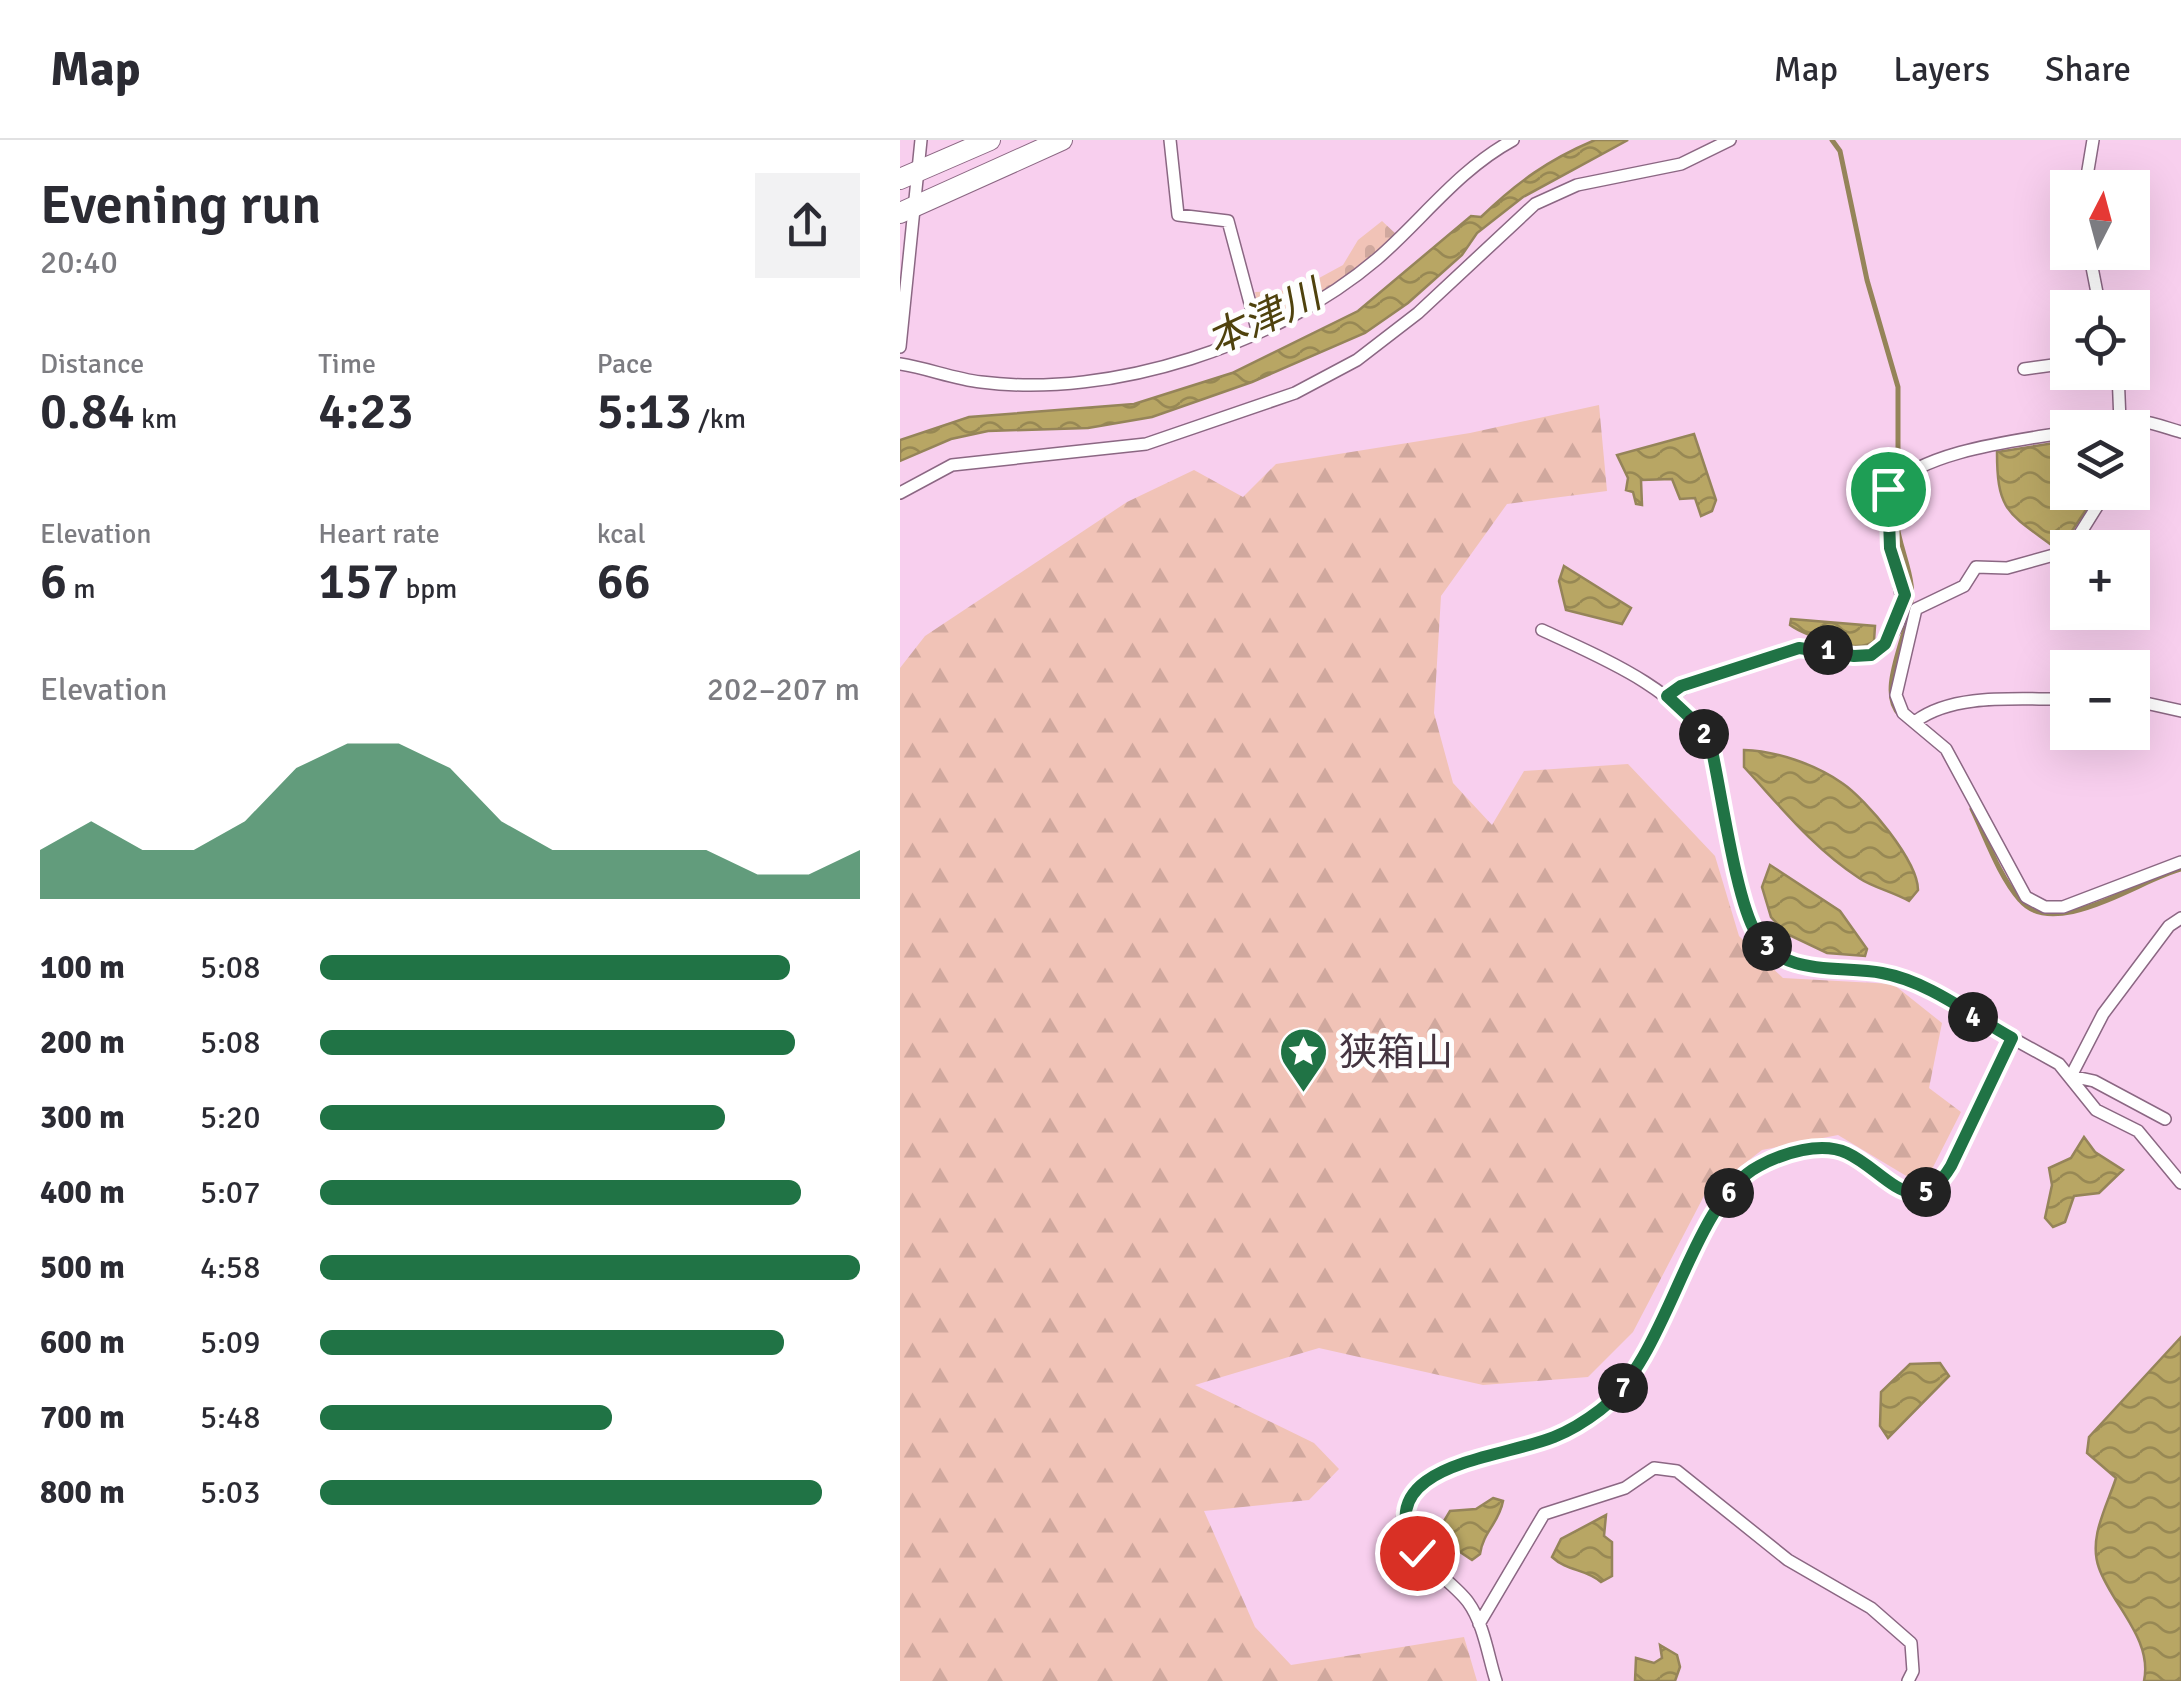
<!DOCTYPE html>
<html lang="en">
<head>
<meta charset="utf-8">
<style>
	:root { --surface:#fff; --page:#f2f2f3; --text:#2b2b33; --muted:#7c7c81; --line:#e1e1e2; --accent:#207345 }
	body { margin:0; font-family:Signika,"Noto Sans JP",sans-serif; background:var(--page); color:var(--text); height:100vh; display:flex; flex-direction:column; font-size:38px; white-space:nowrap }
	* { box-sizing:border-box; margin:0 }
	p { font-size:32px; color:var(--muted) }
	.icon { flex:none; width:55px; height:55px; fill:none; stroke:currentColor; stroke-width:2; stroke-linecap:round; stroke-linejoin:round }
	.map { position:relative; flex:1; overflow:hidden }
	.panel { display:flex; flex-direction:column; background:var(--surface); width:900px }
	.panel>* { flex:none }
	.needle { width:65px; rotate:6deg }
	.fabs { position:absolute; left:1150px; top:30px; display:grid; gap:20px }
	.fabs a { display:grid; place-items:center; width:100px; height:100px; border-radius:0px; background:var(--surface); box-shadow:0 10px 40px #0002; font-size:50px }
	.pin { position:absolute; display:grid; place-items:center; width:85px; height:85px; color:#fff; margin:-42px; border:5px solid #fff; border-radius:50%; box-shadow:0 2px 10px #0007 }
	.km { position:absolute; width:50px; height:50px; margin:-25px; border-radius:50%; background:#222; color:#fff; font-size:28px; line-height:50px; text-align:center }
	.round { display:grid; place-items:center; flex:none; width:105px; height:105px; border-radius:0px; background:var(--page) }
	.headline { display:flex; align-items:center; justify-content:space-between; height:170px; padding:0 40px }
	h1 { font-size:55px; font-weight:600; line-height:75px }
	.stats { display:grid; grid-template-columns:repeat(3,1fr); gap:15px; height:170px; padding:10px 40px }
	.stats div { display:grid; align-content:center }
	.stats b { font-size:50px; font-weight:600 }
	.stats small { font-size:28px; font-weight:400 }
	.stats p { font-size:28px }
	.chart { height:280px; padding:20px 40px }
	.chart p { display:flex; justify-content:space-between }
	.chart svg { width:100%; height:180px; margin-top:10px; fill:var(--accent); opacity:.7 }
	ul { padding:0 40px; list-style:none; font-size:32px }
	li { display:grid; grid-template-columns:160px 120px 1fr; align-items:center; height:75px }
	li i { height:25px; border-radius:12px; background:var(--accent) }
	header { display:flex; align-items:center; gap:60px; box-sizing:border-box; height:140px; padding:0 50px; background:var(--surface); border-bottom:2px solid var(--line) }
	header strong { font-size:48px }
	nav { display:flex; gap:55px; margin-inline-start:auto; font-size:35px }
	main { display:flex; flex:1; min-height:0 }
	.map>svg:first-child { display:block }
	.forest { fill:url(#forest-firs) }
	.cemetery { fill:url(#cemetery-stones) }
	.water { fill:url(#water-waves); stroke:#958459; stroke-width:2.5 }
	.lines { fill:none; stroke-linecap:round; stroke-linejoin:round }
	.stream { stroke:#958459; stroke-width:5 }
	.minor-casing { stroke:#8b6783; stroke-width:14 }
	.trunk-casing { stroke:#8b6783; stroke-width:22 }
	.minor { stroke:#fff; stroke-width:11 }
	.trunk { stroke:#fff; stroke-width:20 }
	.route-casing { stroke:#fff; stroke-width:20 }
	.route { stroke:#207345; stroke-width:12 }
	.labels { text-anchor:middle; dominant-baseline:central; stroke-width:10; stroke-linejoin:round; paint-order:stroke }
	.poi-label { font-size:38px; fill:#443440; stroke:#fefefe; text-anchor:start }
	.water-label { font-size:40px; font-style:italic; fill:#4f420d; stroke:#fefefe }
</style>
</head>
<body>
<header>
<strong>Map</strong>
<nav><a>Map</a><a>Layers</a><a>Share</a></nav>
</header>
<main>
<section class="panel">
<div class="headline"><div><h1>Evening run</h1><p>20:40</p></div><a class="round"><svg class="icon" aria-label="share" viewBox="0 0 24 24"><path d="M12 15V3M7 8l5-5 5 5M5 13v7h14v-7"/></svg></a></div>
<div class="stats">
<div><p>Distance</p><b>0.84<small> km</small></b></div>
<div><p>Time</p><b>4:23</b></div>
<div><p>Pace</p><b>5:13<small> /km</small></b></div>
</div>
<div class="stats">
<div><p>Elevation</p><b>6<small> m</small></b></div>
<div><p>Heart rate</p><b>157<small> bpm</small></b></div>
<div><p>kcal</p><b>66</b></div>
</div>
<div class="chart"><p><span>Elevation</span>202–207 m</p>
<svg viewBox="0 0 160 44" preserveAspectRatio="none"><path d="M0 44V32L10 25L20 32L30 32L40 25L50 12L60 6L70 6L80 12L90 25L100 32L110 32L120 32L130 32L140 38L150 38L160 32V44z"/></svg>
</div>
<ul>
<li><b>100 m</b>5:08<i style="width:87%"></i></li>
<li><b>200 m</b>5:08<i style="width:88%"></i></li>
<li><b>300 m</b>5:20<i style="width:75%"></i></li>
<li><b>400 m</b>5:07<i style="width:89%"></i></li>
<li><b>500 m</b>4:58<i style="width:100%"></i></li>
<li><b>600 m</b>5:09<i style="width:86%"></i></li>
<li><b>700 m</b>5:48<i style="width:54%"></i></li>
<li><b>800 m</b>5:03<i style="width:93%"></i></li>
</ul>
</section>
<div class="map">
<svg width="1281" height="1541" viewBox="0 0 1281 1541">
	<defs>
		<pattern id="forest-firs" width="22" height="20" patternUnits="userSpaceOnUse" patternTransform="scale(2.5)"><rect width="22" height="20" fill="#f1c3b7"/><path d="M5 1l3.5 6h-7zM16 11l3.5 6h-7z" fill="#d0a89e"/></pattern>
		<pattern id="cemetery-stones" width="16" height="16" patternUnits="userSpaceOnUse" patternTransform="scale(2.5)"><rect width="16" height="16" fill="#f1c3b7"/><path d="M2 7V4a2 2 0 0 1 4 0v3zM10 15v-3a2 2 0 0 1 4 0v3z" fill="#d0a89e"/></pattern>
		<pattern id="water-waves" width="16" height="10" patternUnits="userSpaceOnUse" patternTransform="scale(2.5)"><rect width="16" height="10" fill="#b8a664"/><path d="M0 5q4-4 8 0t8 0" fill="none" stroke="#978854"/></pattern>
	</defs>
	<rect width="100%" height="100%" fill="#f8cfee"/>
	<path class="forest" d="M 699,265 L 707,351 L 607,364 L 541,456 L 534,573 L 553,643 L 592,685 L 624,631 L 728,624 L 815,716 L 839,796 L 883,838 L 993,844 L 1042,883 L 1029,948 L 1061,972 L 1030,1033 L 1008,1037 L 938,995 L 862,1010 L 805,1054 L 733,1192 L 688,1237 L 583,1245 L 419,1208 L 295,1245 L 414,1303 L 439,1329 L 409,1360 L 304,1371 L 355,1487 L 391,1525 L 564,1497 L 577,1541 L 0,1541 L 0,528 L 25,496 L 227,362 L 294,330 L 343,357 L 376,324 L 570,293 Z"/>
	<path class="cemetery" d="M 482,81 L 496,94 C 451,138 416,159 361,188 L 355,152 L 397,150 L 443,125 L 458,100 Z"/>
	<path class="water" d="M 695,0 L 728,0 L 623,57 L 577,93 L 562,115 L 508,163 L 465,193 L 352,242 L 252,277 L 188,288 L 88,291 L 51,299 L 0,321 L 0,300 L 69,277 L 234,264 L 332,233 L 458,171 L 571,76 L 581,77 C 616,43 649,19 695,0 Z
		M 794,294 L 816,360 L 812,371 L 801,376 L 795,358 L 780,359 L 772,339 L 741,340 L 742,365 L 736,364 L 733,352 L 726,350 L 728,338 L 717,315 Z
		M 1167,301 L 1168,352 L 1197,353 L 1164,403 L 1153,406 C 1108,373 1097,371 1097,312 Z
		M 664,426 L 731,468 L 722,484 L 666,470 L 659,441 Z
		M 891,479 L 975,486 L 974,501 C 958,515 905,496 890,485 Z
		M 844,610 C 876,611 915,624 942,643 C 966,659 1018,721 1018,750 L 1009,761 C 993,752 972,747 959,738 C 913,708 881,667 844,627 Z
		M 870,725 L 940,771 L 967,809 L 965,816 L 927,813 L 887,794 L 871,777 L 862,747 Z
		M 1184,997 L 1195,1012 L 1223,1030 L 1199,1053 L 1174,1056 L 1165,1082 L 1153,1087 L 1145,1078 L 1152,1045 L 1149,1028 L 1171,1018 Z
		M 1281,1197 L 1281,1541 L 1244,1541 C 1253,1499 1212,1465 1199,1428 C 1188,1398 1207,1366 1216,1338 L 1187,1313 L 1189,1297 Z
		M 1040,1223 L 1049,1236 L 988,1298 L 980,1286 L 981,1252 L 1010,1224 Z
		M 593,1358 L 603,1361 C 599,1383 583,1392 580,1414 L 572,1420 L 551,1406 L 541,1386 L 550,1371 L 576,1369 Z
		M 706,1375 L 704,1396 L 712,1402 L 712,1436 L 701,1442 C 684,1428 668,1432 652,1417 L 661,1399 Z
		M 760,1505 L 777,1515 L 780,1527 L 775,1541 L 735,1541 L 736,1518 L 754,1523 L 762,1518 Z"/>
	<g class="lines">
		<path class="stream" d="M 932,0 L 940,11 L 967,140 L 998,247 L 998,329
			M 996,379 C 999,413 1021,444 1007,476
			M 1000,575 C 980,556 999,513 1005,488
			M 1072,669 C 1086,698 1099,736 1120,760 C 1154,801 1241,739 1281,729"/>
		<defs>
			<path id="minor" d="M 270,0 L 278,75 L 328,81 L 358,193
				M 1185,48 L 1193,0
				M 1189,112 L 1200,168
				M 0,207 L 21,0
				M 0,224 C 27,228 54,239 81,242 C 212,259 377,204 477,119 C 523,79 558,30 613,0
				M 1124,229 L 1168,223
				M 1218,232 L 1220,282
				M 1212,288 C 1233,273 1259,286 1281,292
				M 0,353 L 52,325 L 246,304 L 395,253 L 457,220 L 518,173 L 635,64 L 677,45 L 781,24 L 830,0
				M 1171,408 L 1206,352
				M 1168,411 L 1107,428 L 1076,427 L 1064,446 L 1016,469 L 996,555 L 1003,573 L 1046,609 L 1126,757 L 1145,767 L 1163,767 L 1281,722
				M 642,490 C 702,518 777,548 811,606 C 821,649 836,760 856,793 C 882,838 940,825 982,833 C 1028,841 1072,876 1112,898
				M 767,557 L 801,539 L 899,508 L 971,515 C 1021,477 997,450 989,403 C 986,385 987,367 987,349 C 1027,310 1115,301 1168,292
				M 1232,560 L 1281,571
				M 1016,581 C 1055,552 1121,560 1168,559
				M 1265,979 L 1194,941 L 1171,936 L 1203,874 L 1269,786 L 1281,778
				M 579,1484 L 644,1374 L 725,1348 L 754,1328 L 777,1331 L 888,1420 L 971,1468 L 1011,1503 L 1013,1531 L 1008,1541
				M 596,1541 C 588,1516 584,1484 568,1462 C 549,1436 497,1411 503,1374 C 510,1324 615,1312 653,1298 C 668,1292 686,1281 699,1271 C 772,1216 787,1065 859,1026 C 882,1013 921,1001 946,1013 C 986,1031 1015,1086 1051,1026 L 1112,898 L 1159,924 L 1196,970 L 1238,991 L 1281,1043"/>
			<path id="trunk" d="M 0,39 L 90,0
				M 0,73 L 162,0"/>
		</defs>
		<use href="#minor" class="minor-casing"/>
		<use href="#trunk" class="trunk-casing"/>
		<use href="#minor" class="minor"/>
		<use href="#trunk" class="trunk"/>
	</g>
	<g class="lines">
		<defs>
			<path id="route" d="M 517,1413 C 466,1324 600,1319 654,1297 C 669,1291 687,1280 700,1270 C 771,1214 789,1063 859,1026 C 883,1013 921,1001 947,1013 C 986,1031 1015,1086 1051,1026 L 1112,898 C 1072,876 1028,841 982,833 C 940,825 883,838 856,793 C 836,761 821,650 811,606 L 798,585 L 767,556 L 781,546 L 899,508 L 954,516 L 971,515 L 985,504 L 1005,455 L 990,408 L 988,349"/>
		</defs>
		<use href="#route" class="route-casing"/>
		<use href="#route" class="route"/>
	</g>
	<defs>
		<symbol id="sight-pin" viewBox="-11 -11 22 30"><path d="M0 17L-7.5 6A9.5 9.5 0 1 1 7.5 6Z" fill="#207345" stroke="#fefefe"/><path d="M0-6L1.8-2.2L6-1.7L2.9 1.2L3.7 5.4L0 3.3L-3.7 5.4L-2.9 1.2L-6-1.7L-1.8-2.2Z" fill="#fff"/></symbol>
	</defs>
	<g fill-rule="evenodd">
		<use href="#sight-pin" x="376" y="884" width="55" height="75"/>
	</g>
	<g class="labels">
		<g class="poi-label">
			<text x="439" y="912">狭箱山</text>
		</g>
		<g class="water-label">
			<text transform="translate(364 178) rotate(-25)">本津川</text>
		</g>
	</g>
</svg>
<div class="fabs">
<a><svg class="needle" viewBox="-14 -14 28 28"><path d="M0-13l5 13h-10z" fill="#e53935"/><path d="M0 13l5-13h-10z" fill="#7c7c81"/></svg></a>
<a><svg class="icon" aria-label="locate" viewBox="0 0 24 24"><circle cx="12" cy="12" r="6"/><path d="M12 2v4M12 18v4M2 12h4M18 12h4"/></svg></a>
<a><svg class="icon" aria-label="layers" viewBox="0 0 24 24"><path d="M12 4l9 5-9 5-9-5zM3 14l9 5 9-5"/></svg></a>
<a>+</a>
<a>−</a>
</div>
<div class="pin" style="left:988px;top:349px;background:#1e9e55"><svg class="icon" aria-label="arrive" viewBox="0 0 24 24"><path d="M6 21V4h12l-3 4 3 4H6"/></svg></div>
<div class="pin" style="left:517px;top:1413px;background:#d93025"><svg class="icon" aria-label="check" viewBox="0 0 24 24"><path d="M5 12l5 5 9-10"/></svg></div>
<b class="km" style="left:928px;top:510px">1</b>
<b class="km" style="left:804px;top:594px">2</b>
<b class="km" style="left:867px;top:806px">3</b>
<b class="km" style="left:1073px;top:877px">4</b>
<b class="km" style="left:1026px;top:1052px">5</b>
<b class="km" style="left:829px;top:1053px">6</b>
<b class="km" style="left:723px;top:1248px">7</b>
</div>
</main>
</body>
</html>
